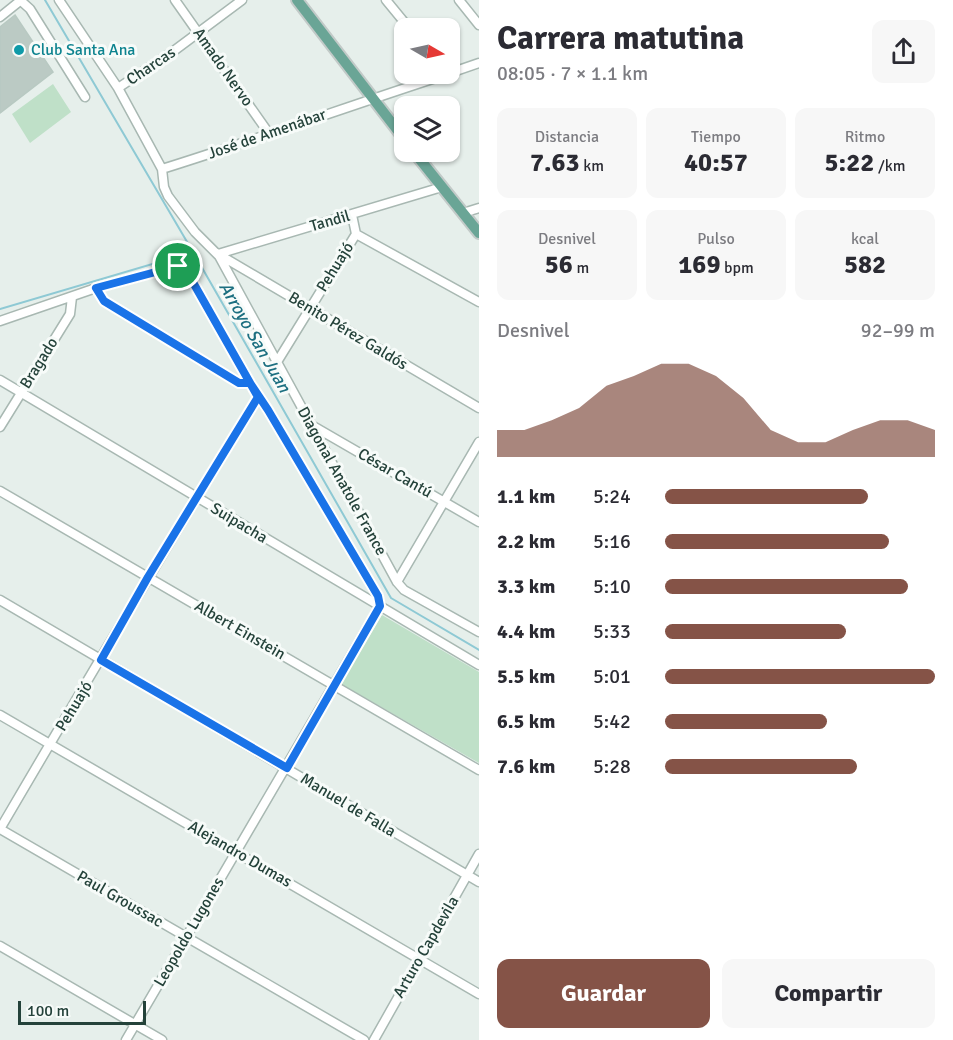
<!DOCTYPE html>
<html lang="es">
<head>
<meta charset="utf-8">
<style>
	:root { --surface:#fff; --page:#f7f7f7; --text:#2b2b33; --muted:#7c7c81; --accent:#855347 }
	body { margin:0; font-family:Signika,sans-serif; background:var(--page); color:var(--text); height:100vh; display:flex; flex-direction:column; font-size:22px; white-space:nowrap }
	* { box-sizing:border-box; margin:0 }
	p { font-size:20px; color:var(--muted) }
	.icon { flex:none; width:33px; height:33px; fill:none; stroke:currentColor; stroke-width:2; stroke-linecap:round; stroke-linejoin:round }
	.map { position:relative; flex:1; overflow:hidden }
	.sheet { display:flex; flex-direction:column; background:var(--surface); width:474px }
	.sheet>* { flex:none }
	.needle { width:39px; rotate:99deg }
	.tools { position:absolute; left:394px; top:18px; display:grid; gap:12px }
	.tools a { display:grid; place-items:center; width:66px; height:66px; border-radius:12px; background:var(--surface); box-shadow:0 2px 4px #0004; font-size:30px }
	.scale { position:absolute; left:18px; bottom:15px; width:128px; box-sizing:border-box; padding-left:6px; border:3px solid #24423a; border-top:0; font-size:16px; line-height:21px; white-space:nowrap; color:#24423a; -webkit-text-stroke:4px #f7fbf9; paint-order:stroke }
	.pin { position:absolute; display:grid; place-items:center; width:51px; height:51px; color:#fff; margin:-26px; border:3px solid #fff; border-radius:50%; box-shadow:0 2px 6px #0007 }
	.round { display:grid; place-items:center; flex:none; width:63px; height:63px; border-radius:12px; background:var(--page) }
	.headline { display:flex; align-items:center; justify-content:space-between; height:102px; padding:0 18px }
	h1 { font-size:33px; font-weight:700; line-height:45px }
	.figures { display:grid; grid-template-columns:repeat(3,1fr); gap:9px; height:102px; padding:6px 18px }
	.figures div { display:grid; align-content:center; border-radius:12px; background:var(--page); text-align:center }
	.figures b { font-size:26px; font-weight:700 }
	.figures small { font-size:16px; font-weight:400 }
	.figures p { font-size:16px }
	.chart { height:168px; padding:12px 18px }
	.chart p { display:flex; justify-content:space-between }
	.chart svg { width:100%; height:108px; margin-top:6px; fill:var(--accent); opacity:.7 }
	.primary-button { display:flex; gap:12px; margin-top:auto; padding:12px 18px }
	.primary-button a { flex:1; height:69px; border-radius:12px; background:var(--accent); color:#fff; font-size:24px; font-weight:700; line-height:69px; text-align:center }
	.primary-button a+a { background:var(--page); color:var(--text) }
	ul { padding:0 18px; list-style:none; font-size:20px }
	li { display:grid; grid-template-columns:96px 72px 1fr; align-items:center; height:45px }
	li i { height:15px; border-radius:8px; background:var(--accent) }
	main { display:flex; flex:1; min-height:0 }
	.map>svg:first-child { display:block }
	.green { fill:#bfe0c8 }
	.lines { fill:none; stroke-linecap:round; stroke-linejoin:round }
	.stream { stroke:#8ec9d4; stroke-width:2 }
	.building { fill:#bbcac4; stroke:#b8c9c2; stroke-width:1.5 }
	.minor-casing { stroke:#a8b8b2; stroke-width:11 }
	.major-casing { stroke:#c2cac8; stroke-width:14 }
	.minor { stroke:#fff; stroke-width:8 }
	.major { stroke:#6aa596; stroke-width:10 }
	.route-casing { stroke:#fff; stroke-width:12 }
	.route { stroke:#1a73e8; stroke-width:8 }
	.culture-dot { fill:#0f9aa8; stroke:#f7fbf9; stroke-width:2 }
	.labels { text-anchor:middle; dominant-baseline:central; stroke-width:6; stroke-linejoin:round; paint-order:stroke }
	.culture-label { font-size:16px; fill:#0d838f; stroke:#f7fbf9; text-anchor:start }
	.street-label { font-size:16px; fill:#24423a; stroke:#f7fbf9 }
	.water-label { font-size:18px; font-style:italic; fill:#1c6f80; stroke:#f7fbf9 }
</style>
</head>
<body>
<main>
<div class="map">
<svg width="479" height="1040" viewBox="0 0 479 1040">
	<rect width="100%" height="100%" fill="#e6efeb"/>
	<path class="green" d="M 53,84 L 71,112 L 30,143 L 12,114 Z
		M 382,615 L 479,672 L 479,763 L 341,684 Z"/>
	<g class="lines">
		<path class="stream" d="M 45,0 L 193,252 L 391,598 L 479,650
			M 0,309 L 193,252"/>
	</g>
	<path class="building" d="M 15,15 L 53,72 L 0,113 L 0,27 Z"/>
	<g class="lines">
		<defs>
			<path id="minor" d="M 20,0 L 30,9 L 85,97
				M 59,0 L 118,88 L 162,169 L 164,187 L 168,196 L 195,232 L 220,257
				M 175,0 L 270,135
				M 386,0 L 409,28
				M 459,0 L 479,25
				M 0,17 L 20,1
				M 450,73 L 479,63
				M 118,88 L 175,50 L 242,0
				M 162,169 C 258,139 352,105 448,74
				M 463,213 L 479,208
				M 352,215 L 356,234 L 479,302
				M 218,254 L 397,582 L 404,590 L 479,632
				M 218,254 L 479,408
				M 218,254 L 442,187
				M 96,288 L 104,301 L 239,383 L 250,383
				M 0,321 L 96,288 L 178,266 L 186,270 L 258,397 L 268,410 L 378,596 L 380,606 L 126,1040
				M 277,362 L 356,234
				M 0,380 L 479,665
				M 258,397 C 170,540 85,684 0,829 L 364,1040
				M 313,426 L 479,522
				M 0,427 L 70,314 L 72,297
				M 0,491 L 479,770
				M 397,582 L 479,442
				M 0,600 L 479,882
				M 0,715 L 479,994
				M 0,946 L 162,1040
				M 374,1040 L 479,854"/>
			<path id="major" d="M 297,0 L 405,140
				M 414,152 L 479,233"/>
		</defs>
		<use href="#minor" class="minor-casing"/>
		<use href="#major" class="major-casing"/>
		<use href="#minor" class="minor"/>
		<use href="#major" class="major"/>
	</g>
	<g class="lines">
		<defs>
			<path id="route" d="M 178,266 L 186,270 L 258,397 L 148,577 L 101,660 L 287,768 L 380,606 L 378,596 L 268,410 L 250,383 L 239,383 L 104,301 L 96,288 L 178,266"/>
		</defs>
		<use href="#route" class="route-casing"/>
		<use href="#route" class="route"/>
	</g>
	<circle class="culture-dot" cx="19" cy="50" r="6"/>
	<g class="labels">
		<g class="culture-label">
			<text x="31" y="50">Club Santa Ana</text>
		</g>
		<g class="street-label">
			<text transform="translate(151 66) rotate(-34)">Charcas</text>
			<text transform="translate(223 67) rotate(55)">Amado Nervo</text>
			<text transform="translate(267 134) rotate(-19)">José de Amenábar</text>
			<text transform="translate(330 221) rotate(-16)">Tandil</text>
			<text transform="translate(335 267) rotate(-58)">Pehuajó</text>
			<text transform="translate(348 331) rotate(31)">Benito Pérez Galdós</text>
			<text transform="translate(39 363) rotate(-58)">Bragado</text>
			<text transform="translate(395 473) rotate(30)">César Cantú</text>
			<text transform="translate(342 481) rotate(61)">Diagonal Anatole France</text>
			<text transform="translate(239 523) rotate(31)">Suipacha</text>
			<text transform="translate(240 630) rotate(30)">Albert Einstein</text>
			<text transform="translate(74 706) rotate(-59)">Pehuajó</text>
			<text transform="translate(348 805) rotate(31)">Manuel de Falla</text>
			<text transform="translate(240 854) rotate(30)">Alejandro Dumas</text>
			<text transform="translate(120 899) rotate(30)">Paul Groussac</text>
			<text transform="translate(189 932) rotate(-60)">Leopoldo Lugones</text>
			<text transform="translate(426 947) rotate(-60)">Arturo Capdevila</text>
		</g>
		<g class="water-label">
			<text transform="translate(255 337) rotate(60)">Arroyo San Juan</text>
		</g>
	</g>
</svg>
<div class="tools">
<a><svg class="needle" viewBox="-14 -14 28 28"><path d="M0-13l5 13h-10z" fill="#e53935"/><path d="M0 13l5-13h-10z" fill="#7c7c81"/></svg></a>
<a><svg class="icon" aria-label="layers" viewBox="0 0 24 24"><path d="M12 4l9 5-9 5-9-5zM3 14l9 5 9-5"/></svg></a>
</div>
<div class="scale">100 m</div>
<div class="pin" style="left:178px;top:266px;background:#1e9e55"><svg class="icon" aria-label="arrive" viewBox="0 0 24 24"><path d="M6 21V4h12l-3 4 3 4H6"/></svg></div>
</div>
<section class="sheet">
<div class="headline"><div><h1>Carrera matutina</h1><p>08:05 · 7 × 1.1 km</p></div><a class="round"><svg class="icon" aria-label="share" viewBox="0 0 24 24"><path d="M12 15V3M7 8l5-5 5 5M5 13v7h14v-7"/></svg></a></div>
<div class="figures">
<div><p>Distancia</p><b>7.63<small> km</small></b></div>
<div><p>Tiempo</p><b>40:57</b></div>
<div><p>Ritmo</p><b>5:22<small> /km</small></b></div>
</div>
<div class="figures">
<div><p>Desnivel</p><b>56<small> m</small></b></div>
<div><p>Pulso</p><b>169<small> bpm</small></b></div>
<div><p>kcal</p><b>582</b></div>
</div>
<div class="chart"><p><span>Desnivel</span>92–99 m</p>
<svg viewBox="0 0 160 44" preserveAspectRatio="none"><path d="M0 44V33L10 33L20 29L30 24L40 15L50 11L60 6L70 6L80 11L90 20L100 33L110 38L120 38L130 33L140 29L150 29L160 33V44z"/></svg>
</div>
<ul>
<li><b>1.1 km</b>5:24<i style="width:75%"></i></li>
<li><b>2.2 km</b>5:16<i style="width:83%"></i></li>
<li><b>3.3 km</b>5:10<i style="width:90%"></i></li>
<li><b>4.4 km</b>5:33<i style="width:67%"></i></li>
<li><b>5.5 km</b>5:01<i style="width:100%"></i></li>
<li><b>6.5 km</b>5:42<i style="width:60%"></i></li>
<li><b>7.6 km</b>5:28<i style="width:71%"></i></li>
</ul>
<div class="primary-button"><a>Guardar</a><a>Compartir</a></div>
</section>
</main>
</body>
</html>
